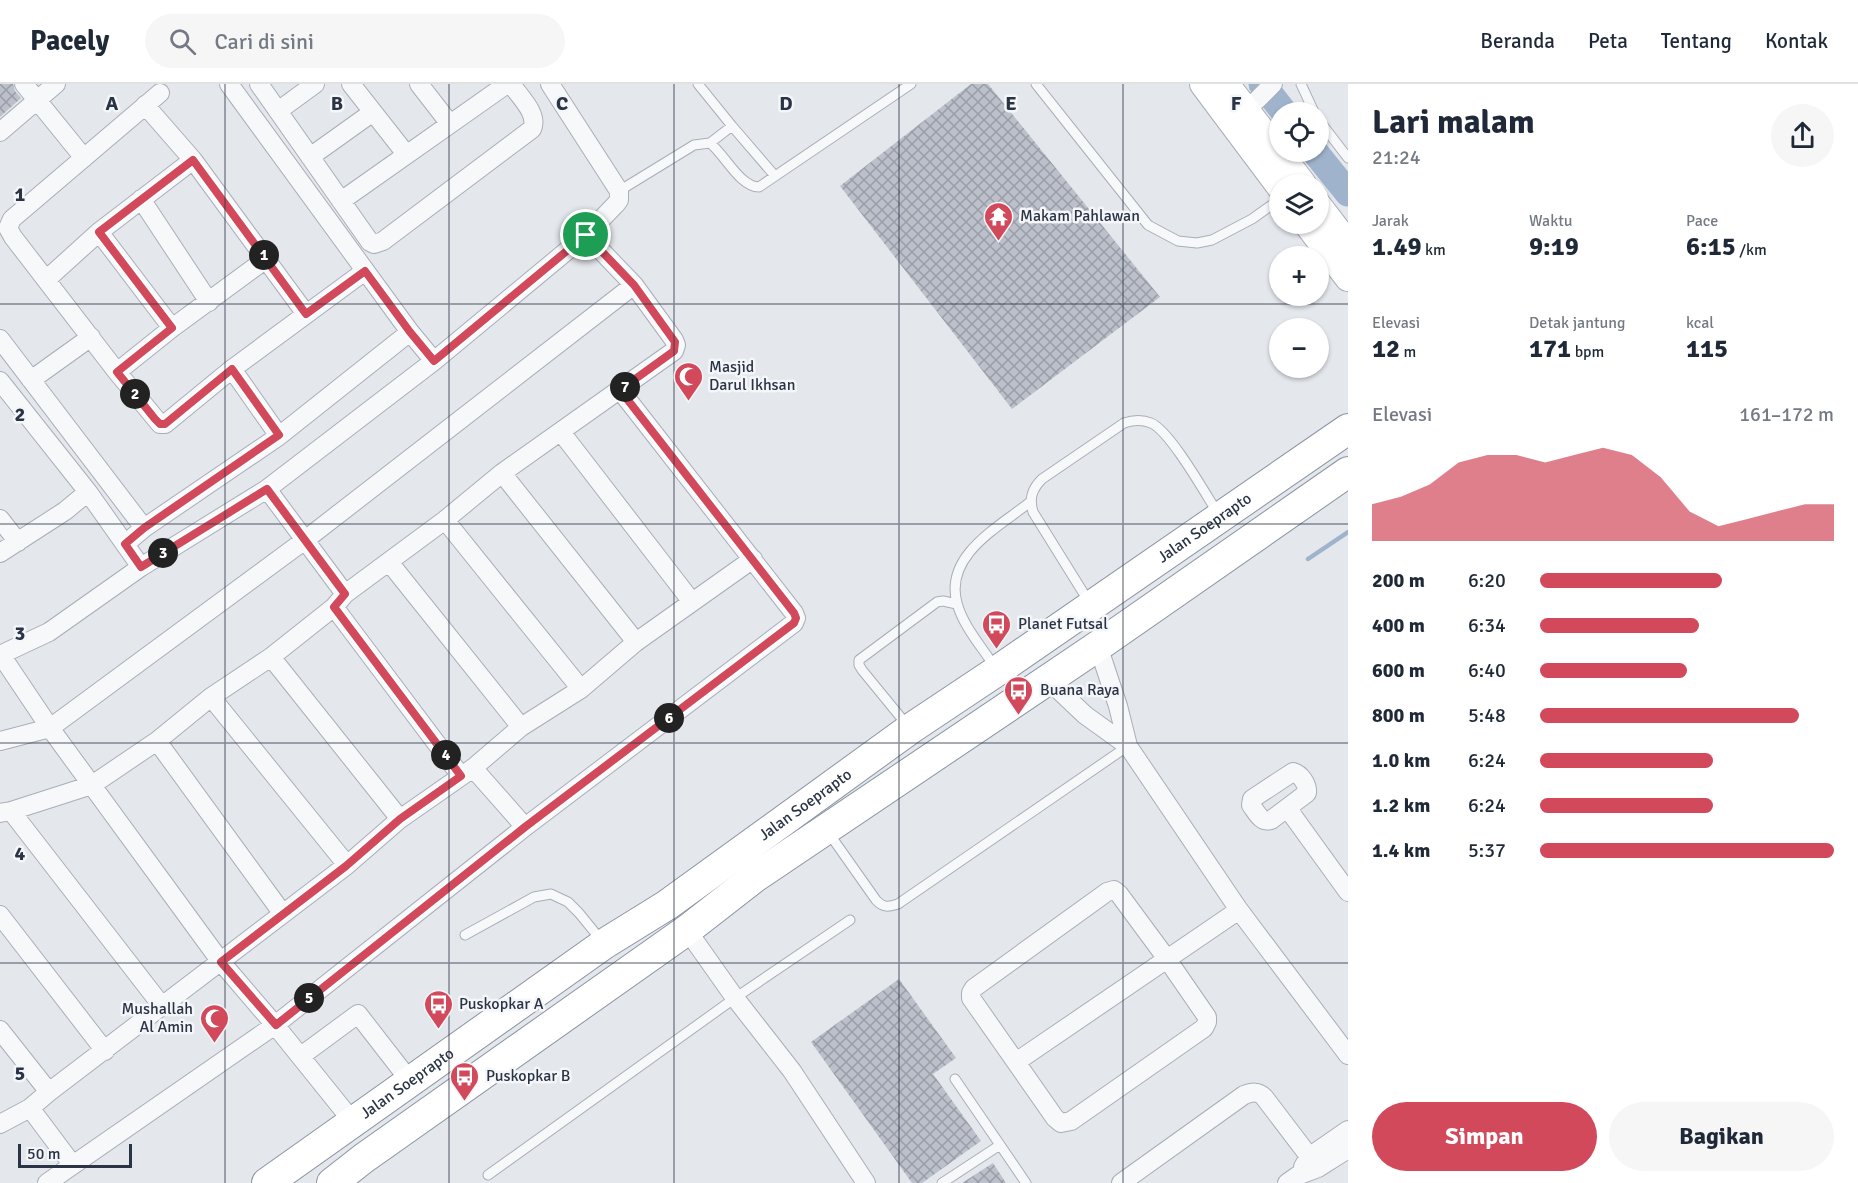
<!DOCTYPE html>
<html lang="id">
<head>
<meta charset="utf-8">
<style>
	:root { --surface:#fff; --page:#f6f6f7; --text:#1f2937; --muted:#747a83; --line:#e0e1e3; --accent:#d1495b }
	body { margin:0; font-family:Signika,sans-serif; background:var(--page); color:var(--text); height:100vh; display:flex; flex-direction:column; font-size:22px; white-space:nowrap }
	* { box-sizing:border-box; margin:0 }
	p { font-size:20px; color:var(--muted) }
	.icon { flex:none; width:33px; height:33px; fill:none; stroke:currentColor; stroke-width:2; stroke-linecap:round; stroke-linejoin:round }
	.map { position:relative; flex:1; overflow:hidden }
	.details { display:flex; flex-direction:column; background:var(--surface); width:510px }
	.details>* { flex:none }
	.controls { position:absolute; left:1269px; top:18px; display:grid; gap:12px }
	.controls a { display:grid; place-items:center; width:60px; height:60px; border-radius:50%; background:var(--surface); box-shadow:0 2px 4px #0004; font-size:30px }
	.scale { position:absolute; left:18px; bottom:15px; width:114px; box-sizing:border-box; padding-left:6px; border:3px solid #2b3445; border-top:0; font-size:16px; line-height:21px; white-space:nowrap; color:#2b3445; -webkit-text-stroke:4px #f4f6f9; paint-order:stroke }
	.pin { position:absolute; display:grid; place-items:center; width:51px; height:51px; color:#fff; margin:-26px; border:3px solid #fff; border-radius:50%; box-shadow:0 2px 6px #0007 }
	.km { position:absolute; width:30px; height:30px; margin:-15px; border-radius:50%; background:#222; color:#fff; font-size:16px; line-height:30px; text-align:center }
	.round { display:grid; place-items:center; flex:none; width:63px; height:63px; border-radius:32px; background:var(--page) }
	.headline { display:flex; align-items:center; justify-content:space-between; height:102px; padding:0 24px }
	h1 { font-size:33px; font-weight:700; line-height:45px }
	.stats { display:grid; grid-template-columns:repeat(3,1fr); gap:9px; height:102px; padding:6px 24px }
	.stats div { display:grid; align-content:center }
	.stats b { font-size:26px; font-weight:700 }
	.stats small { font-size:16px; font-weight:400 }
	.stats p { font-size:16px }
	.chart { height:168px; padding:12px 24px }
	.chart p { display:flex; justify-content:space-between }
	.chart svg { width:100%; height:108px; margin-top:6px; fill:var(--accent); opacity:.7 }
	.action { display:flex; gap:12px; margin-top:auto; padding:12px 24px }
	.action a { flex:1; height:69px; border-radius:36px; background:var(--accent); color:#fff; font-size:24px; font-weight:700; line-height:69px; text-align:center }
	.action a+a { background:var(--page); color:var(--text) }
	ul { padding:0 24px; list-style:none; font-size:20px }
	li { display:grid; grid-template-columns:96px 72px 1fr; align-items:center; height:45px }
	li i { height:15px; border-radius:8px; background:var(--accent) }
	header { display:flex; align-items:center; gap:36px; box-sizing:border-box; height:84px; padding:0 30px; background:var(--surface); border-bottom:2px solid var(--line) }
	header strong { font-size:28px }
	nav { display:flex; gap:33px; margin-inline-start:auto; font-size:21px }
	.search { width:420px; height:54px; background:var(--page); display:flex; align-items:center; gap:15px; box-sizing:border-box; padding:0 21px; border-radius:33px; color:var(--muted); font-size:22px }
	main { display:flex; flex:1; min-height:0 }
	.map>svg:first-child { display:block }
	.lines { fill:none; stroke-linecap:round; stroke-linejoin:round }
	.stream { stroke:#9fb4cc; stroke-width:4.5 }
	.river { stroke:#9fb4cc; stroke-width:27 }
	.building { fill:url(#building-cross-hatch) }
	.service-casing { stroke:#a9aeb7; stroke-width:11 }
	.minor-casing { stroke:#a9aeb7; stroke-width:20 }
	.secondary-casing { stroke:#a9aeb7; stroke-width:28 }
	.trunk-casing { stroke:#8b94a3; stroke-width:32 }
	.service { stroke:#f7f8fa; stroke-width:9 }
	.minor { stroke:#f7f8fa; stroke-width:18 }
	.secondary { stroke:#fff; stroke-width:26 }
	.trunk { stroke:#fff; stroke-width:30 }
	.route-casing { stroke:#fff; stroke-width:12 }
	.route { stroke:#d1495b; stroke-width:8 }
	.grid { fill:none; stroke:#2b3445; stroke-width:1.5; stroke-opacity:0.55 }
	.labels { text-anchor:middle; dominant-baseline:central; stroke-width:5; stroke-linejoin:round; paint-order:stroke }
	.poi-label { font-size:16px; fill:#2b3445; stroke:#f4f6f9; text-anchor:start }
	.street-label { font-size:16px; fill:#2b3445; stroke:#f4f6f9 }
	.grid-label { font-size:20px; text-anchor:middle; font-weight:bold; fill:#2b3445; stroke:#f4f6f9; stroke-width:5; stroke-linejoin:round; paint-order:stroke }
</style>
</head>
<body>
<header>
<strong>Pacely</strong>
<div class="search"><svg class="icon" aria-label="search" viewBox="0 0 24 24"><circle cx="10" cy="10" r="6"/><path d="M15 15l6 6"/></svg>Cari di sini</div>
<nav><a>Beranda</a><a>Peta</a><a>Tentang</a><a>Kontak</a></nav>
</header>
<main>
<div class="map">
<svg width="1348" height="1099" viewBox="0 0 1348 1099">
	<defs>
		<pattern id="building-cross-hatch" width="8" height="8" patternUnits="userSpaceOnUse" patternTransform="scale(1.5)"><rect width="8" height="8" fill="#bbc0ca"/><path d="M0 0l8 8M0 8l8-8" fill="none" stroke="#989da6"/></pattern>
	</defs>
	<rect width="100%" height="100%" fill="#e4e7ec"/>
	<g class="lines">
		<path class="stream" d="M 1308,475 L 1348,448"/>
		<path class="river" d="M 1262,0 L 1284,28
			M 1315,68 L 1348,109"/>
	</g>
	<path class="building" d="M 0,0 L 13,0 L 15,7 L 21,14 L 0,33 Z
		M 971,0 L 988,0 L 1160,213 L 1012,325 L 840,102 Z
		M 899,895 L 956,974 L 933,990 L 981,1057 L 922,1099 L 912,1099 L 811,958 Z
		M 993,1079 L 1006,1099 L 962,1099 Z"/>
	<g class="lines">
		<defs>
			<path id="service" d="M 698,0 L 732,42
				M 1036,0 L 1148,141 L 1178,157 L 1197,159 L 1212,156 L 1252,135 L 1280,115
				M 1301,0 L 1314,28
				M 1318,35 L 1348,74
				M 710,59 L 732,42 L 775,92
				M 619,107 L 694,61 L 710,59 C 725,71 740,103 759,103 L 911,0
				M 1089,518 L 1033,428 C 1029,414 1032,405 1042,395 L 1124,339 C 1133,336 1141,335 1151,339 C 1170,347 1205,409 1217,428
				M 994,582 C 982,563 963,542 957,519 C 944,471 999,443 1030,418
				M 907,641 L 862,586 L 859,581 L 859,576 L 937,518 L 943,517 L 957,520
				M 828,748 L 876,816 C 883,824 889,823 898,820 L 1128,662
				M 465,851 L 534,813 L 551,810 L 568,818 L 579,829 L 601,856
				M 955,995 L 1026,1099
				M 488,1091 L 735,914 L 850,836
				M 942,1099 L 1000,1061"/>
			<path id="minor" d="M 24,0 L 84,74
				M 229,0 L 410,248 L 434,277
				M 259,0 L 370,158 L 374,160 L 383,157 L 532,45 C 539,30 519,12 511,0
				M 351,0 L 406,70
				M 419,0 L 450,40
				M 160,9 L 12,135 L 8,144 L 13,153 L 117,288 L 160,340 L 165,340 L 232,285 L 365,187
				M 145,21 L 193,76 L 306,230
				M 278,27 L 315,0
				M 1236,31 L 1257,16 L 1273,0
				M 0,48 L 56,0
				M 310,73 L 373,28
				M 141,115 L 209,218
				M 341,117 L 507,0
				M 99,148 L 172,244
				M 47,195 L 99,148 L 193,76
				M 0,255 L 144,444
				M 232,285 L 279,352
				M 117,288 L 172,244 L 266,175
				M 31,296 L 91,253
				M 0,297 L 88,408 L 141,483
				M 561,348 L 692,518
				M 502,389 L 636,558
				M 267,405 L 345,510
				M 0,435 L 18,458
				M 445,436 L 581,605
				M 125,460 L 144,444 L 279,352 L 410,248
				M 0,469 L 65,427 L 88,408
				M 389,478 L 521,643
				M 334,523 L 461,692
				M 1098,562 L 1118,622 L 1128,662
				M 0,571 L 49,548 L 141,483 L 267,405 L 434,277 L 586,151 L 616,120 L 619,116 L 619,107 L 550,0
				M 1,571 L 50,644 L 221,878 L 275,941 L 353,1038
				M 271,573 L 400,735
				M 1047,595 L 1085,631 L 1128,662 L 1239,826 L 1348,971
				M 211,613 L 347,781
				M 0,657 L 50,644 L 305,456 L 634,201
				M 157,657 L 283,830
				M 473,684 L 525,743
				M 1293,688 C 1301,690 1308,701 1307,709 L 1271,736 C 1261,739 1257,729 1251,721 L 1252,715 Z
				M 1288,725 L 1348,808
				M 11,727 L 162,922
				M 0,729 L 11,727 L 92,701 L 157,657 L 211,613 L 271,573 L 334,523 L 345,510 L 445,436 L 502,389 L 674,267 L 676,261 L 674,256 L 634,201 L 586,151
				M 1114,806 L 1119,810 L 1167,875 L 1207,933 L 1207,938 L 1204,944 L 1071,1037 L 1061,1039 L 1055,1034 L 971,914 L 971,909 L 974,904 L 1107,808 Z
				M 0,831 L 105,967
				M 687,846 L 735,914 L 792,987 L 866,1099
				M 0,946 L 49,1008
				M 301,972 L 358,930 L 410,997
				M 1016,978 L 1239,826
				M 30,1024 L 72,1080
				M 0,1040 L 30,1024 L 49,1008 L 347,781 L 400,735 L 473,684 L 521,643 L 581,605 L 636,558 L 753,475
				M 1303,1083 L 1309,1073 L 1348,1046
				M 47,1099 L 275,941 L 525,743 L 794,539 L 796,534 L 794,529 L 620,306
				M 1121,1099 L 1244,1011 C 1252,1008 1258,1007 1264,1013 L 1318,1084
				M 1287,1099 L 1297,1092 L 1318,1084 L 1348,1065"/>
			<path id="secondary" d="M 1203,0 L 1280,103
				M 1226,0 L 1303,100
				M 1318,121 L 1348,160
				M 1307,140 L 1348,194"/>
			<g id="trunk">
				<path id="s1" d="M 267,1099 L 604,860 L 667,821 L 910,645 L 997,587 L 1348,345"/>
				<path d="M 332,1099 L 364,1074 L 687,846 L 755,793 L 1098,562 L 1348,388"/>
			</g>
		</defs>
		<use href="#service" class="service-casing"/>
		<use href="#minor" class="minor-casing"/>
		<use href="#secondary" class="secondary-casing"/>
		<use href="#trunk" class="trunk-casing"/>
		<use href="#service" class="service"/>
		<use href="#minor" class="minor"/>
		<use href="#secondary" class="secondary"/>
		<use href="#trunk" class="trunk"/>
	</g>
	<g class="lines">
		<defs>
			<path id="route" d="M 193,76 L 306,230 L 365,187 L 410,248 L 434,277 L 586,151 L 634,201 L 675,258 L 674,267 L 620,306 L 794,529 L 796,534 L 794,539 L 525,743 L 276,941 L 221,878 L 346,782 L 400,735 L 461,692 L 334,523 L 345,510 L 267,405 L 141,483 L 125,460 L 144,444 L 279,351 L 232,285 L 165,340 L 160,340 L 155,335 L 117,288 L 172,244 L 99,148 Z"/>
		</defs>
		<use href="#route" class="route-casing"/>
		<use href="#route" class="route"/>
	</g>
	<path class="grid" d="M 225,0 L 225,1099M 449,0 L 449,1099M 674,0 L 674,1099M 899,0 L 899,1099M 1123,0 L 1123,1099M 0,220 L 1348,220M 0,440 L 1348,440M 0,659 L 1348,659M 0,879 L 1348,879"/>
	<defs>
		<symbol id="temple-pin" viewBox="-11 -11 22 30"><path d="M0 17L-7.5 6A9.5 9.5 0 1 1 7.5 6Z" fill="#d1495b" stroke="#f4f6f9"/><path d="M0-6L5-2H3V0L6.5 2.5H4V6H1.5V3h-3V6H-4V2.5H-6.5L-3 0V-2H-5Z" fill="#fff"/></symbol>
		<symbol id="mosque-pin" viewBox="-11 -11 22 30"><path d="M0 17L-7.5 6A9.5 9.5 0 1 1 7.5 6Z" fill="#d1495b" stroke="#f4f6f9"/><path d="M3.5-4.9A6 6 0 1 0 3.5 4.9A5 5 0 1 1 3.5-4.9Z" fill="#fff"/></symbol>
		<symbol id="bus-pin" viewBox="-11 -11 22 30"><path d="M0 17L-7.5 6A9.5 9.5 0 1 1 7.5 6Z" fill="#d1495b" stroke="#f4f6f9"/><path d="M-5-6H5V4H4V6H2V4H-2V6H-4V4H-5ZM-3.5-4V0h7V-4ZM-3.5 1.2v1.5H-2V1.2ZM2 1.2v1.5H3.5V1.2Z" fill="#fff"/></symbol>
	</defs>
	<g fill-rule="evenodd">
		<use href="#temple-pin" x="982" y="116" width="33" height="45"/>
		<use href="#mosque-pin" x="672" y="276" width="33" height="45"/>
		<use href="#bus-pin" x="980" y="524" width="33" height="45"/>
		<use href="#bus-pin" x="1002" y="590" width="33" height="45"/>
		<use href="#bus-pin" x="422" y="904" width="33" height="45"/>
		<use href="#mosque-pin" x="198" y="918" width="33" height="45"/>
		<use href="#bus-pin" x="448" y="976" width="33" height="45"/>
	</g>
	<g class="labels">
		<g class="poi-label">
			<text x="1020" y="132">Makam Pahlawan</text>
			<text x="709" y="283">Masjid<tspan x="709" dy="18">Darul Ikhsan</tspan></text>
			<text x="1018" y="540">Planet Futsal</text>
			<text x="1040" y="606">Buana Raya</text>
			<text x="459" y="920">Puskopkar A</text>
			<text x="193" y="925" text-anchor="end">Mushallah<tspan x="193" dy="18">Al Amin</tspan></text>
			<text x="486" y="992">Puskopkar B</text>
		</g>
		<g class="street-label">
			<text stroke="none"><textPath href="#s1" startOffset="1144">Jalan Soeprapto</textPath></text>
			<text stroke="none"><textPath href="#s1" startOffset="658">Jalan Soeprapto</textPath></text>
			<text stroke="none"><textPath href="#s1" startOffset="172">Jalan Soeprapto</textPath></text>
		</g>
	</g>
	<g class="grid-label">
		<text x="112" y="26">A</text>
		<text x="337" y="26">B</text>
		<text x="562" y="26">C</text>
		<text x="786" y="26">D</text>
		<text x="1011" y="26">E</text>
		<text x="1236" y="26">F</text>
		<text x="20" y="117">1</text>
		<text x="20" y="337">2</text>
		<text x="20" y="556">3</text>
		<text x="20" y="776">4</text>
		<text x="20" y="996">5</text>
	</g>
</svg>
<div class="controls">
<a><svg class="icon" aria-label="locate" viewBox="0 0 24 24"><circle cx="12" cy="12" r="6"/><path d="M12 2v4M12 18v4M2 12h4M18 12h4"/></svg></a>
<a><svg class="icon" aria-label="layers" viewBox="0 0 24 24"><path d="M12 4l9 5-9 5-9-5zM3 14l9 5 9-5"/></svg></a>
<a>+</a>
<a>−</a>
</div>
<div class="scale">50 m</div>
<div class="pin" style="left:586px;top:151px;background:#1e9e55"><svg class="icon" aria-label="arrive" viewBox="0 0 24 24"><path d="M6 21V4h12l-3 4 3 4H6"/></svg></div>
<b class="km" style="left:264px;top:171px">1</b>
<b class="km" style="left:135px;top:310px">2</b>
<b class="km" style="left:163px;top:469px">3</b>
<b class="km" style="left:446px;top:671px">4</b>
<b class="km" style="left:309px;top:914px">5</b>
<b class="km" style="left:669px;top:634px">6</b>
<b class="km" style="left:625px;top:303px">7</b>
</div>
<section class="details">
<div class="headline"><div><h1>Lari malam</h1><p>21:24</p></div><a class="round"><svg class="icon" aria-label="share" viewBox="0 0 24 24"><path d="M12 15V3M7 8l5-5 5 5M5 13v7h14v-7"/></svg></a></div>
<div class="stats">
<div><p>Jarak</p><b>1.49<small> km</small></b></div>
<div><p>Waktu</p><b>9:19</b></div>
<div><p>Pace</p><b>6:15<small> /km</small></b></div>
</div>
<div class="stats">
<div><p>Elevasi</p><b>12<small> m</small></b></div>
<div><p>Detak jantung</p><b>171<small> bpm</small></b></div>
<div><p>kcal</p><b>115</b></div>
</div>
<div class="chart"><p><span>Elevasi</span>161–172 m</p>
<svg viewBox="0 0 160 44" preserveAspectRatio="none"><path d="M0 44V29L10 26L20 21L30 12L40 9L50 9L60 12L70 9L80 6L90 9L100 18L110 32L120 38L130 35L140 32L150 29L160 29V44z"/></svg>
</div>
<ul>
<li><b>200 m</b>6:20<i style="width:62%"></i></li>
<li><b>400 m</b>6:34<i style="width:54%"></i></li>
<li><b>600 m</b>6:40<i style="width:50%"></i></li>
<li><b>800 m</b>5:48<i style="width:88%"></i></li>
<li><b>1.0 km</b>6:24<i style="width:59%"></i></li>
<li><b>1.2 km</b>6:24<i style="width:59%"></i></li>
<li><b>1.4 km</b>5:37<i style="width:100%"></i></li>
</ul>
<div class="action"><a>Simpan</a><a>Bagikan</a></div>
</section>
</main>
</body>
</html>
